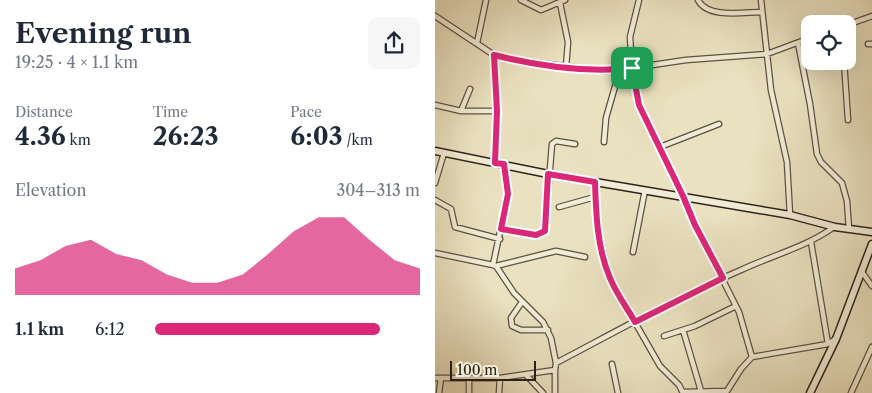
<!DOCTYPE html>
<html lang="en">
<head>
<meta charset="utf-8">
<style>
	:root { --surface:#fff; --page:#f6f6f7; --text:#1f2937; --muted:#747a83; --accent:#db2777 }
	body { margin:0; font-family:"Libre Caslon Text",serif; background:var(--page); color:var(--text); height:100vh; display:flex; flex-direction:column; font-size:19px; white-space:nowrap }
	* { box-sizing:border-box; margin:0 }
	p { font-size:16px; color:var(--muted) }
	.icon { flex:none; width:28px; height:28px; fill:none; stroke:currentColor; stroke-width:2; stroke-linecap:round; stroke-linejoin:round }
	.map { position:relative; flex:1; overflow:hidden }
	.details { display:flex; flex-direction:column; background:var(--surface); width:435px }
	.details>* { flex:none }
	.controls { position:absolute; left:366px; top:15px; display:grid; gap:10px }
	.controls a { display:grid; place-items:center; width:55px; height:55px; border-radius:10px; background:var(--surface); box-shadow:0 5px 20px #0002; font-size:25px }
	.scale { position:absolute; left:15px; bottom:12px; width:86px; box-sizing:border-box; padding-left:5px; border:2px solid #2d2118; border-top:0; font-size:14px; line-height:18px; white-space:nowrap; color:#2d2118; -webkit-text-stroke:4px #f1ecd6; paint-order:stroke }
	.pin { position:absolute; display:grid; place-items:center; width:42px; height:42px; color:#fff; margin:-21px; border-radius:10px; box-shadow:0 2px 8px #0006 }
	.round { display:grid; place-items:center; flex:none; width:52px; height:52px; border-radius:10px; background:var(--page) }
	.summary { display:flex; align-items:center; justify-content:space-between; height:85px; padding:0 15px }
	h1 { font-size:28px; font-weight:800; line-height:38px }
	.stats { display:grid; grid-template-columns:repeat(3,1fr); gap:8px; height:85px; padding:5px 15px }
	.stats div { display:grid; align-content:center }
	.stats b { font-size:25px; font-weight:800 }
	.stats small { font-size:14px; font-weight:400 }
	.stats p { font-size:14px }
	.chart { height:140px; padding:10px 15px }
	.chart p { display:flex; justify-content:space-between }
	.chart svg { width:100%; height:90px; margin-top:5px; fill:var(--accent); opacity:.7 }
	ul { padding:0 15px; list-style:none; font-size:16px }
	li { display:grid; grid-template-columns:80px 60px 1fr; align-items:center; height:38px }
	li i { height:12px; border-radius:6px; background:var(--accent) }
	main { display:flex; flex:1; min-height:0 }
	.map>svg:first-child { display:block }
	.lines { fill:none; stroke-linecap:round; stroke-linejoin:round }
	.street-casing { stroke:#5c5142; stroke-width:7 }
	.secondary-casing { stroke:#2d2118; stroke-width:9 }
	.street { stroke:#f1ecd6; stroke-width:4.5 }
	.secondary { stroke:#f1ecd6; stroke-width:6 }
	.route-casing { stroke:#fff; stroke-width:10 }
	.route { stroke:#db2777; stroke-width:6 }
</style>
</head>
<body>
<main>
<section class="details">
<div class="summary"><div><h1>Evening run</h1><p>19:25 · 4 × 1.1 km</p></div><a class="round"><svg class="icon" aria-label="share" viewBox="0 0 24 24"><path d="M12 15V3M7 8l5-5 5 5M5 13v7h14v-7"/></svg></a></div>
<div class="stats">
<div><p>Distance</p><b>4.36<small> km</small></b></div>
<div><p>Time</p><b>26:23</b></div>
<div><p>Pace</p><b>6:03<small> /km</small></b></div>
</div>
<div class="chart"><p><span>Elevation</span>304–313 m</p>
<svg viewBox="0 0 160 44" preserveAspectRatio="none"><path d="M0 44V31L10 27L20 20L30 17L40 24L50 27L60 34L70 38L80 38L90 34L100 24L110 13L120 6L130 6L140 17L150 27L160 31V44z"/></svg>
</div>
<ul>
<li><b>1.1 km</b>6:12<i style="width:85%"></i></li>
</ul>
</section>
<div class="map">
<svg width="437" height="393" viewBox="0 0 437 393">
	<rect width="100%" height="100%" fill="#eae1c0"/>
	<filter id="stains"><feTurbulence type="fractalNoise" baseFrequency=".004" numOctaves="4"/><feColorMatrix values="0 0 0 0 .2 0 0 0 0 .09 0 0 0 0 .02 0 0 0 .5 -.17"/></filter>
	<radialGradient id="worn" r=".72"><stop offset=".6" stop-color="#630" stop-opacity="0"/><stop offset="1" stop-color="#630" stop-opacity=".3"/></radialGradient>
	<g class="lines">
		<defs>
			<path id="street" d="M 86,0 L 106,10 L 130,0
				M 204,0 L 195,37 L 197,68 L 251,60 L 332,54 L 375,38
				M 263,0 C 273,19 309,12 327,12
				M 326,0 L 336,90 L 352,162 L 355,215
				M 125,3 L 133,42 L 131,67
				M 0,16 L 59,55 L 79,60 L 170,71 L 197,68 L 204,105 L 248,196 L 260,225 L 304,312 L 317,357
				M 412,25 L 437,16
				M 42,43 L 51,0
				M 363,43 L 375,104 L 382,154 L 386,162 L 407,183 L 412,201 L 414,229
				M 433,44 L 437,44
				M 59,55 L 62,111 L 60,163
				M 409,61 L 413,120
				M 0,105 L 26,111 L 35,89
				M 26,111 L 62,111
				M 169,142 L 171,118 L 185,69
				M 225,147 L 284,124
				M 160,181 L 160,207 L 165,238 L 174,277 L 225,366 L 244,385 L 248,393
				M 0,183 L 9,153
				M 0,200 L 16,209 L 20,227 L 65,239
				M 124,207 L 160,197
				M 67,229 L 101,235 L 110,231 L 117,144 L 121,141 L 140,144
				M 376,242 L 393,344
				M 198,252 L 210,190
				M 0,253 L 58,265 L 73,194 L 69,165
				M 58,265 L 61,266 L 79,293 L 108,322 L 116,338 L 121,363 C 182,331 243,297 306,270 C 338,255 371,247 399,227
				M 61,266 L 121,251 L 150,257
				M 427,272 L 437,286
				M 87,302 L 76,318 L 77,326 L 86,330 L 113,330
				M 248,330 L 266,391
				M 229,336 L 260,326 L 301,306
				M 177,364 L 183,393
				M 91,375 L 108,393
				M 0,378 L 65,378 L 120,370 L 121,363
				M 249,392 L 292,391 L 306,369 L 317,357 L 393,344 L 400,339
				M 4,393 L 6,378
				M 34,393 L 34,378
				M 64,393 L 65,378
				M 120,393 L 120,370
				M 416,393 L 437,347"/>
			<path id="secondary" d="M 0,151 L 113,174 L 355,215 L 400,227 L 437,232
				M 375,393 L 401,339 L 437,244"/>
		</defs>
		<use href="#street" class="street-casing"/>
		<use href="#secondary" class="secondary-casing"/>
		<use href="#street" class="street"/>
		<use href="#secondary" class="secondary"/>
	</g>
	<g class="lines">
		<defs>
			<path id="route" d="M 59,55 C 103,66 151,73 197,68 L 204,105 L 248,196 L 260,225 L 288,278 L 200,322 C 192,308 181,293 175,278 C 162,248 161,213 160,182 L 113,174 L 110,231 L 101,235 L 66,229 L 73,194 L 69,164 L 60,163 L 62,111 Z"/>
		</defs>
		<use href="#route" class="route-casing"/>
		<use href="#route" class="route"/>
	</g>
	<rect width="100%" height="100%" filter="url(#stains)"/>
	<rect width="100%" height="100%" fill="url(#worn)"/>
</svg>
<div class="controls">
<a><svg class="icon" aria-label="locate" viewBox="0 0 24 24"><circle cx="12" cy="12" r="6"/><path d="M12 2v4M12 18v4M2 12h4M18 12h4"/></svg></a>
</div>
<div class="scale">100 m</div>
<div class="pin" style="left:197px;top:68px;background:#1e9e55"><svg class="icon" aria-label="arrive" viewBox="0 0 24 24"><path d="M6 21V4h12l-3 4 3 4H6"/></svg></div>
</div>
</main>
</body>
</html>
